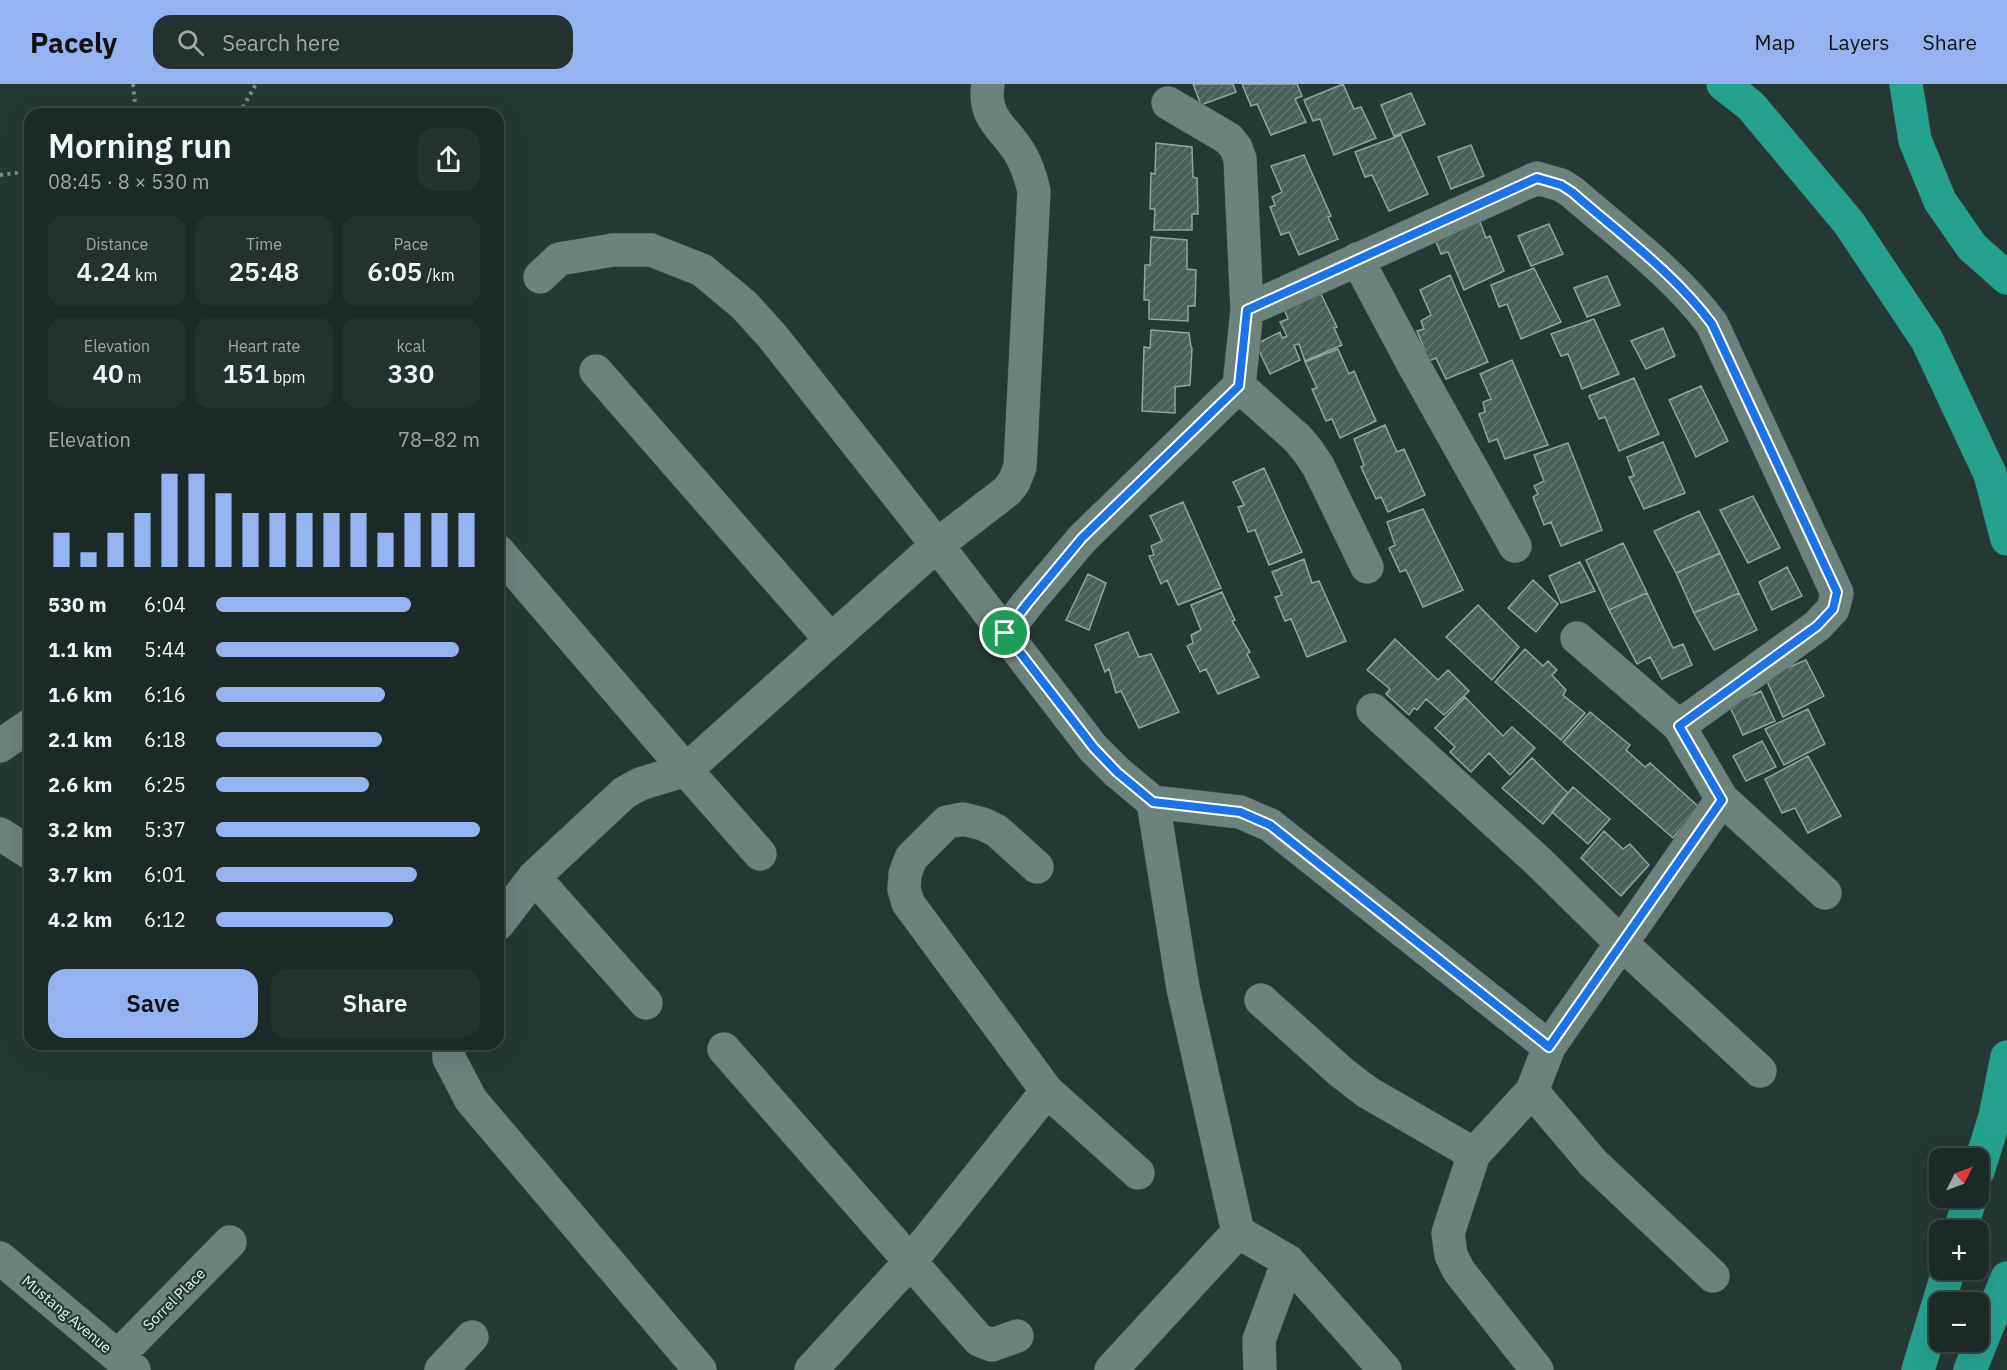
<!DOCTYPE html>
<html lang="en">
<head>
<meta charset="utf-8">
<style>
	:root { --surface:#1b2a27; --page:#24322f; --text:#f1f3f6; --muted:#a0a7a7; --line:#394644; --accent:#95b2f1 }
	body { margin:0; font-family:"IBM Plex Sans",sans-serif; background:var(--page); color:var(--text); height:100vh; display:flex; flex-direction:column; font-size:22px; white-space:nowrap }
	* { box-sizing:border-box; margin:0 }
	p { font-size:20px; color:var(--muted) }
	.icon { flex:none; width:33px; height:33px; fill:none; stroke:currentColor; stroke-width:2; stroke-linecap:round; stroke-linejoin:round }
	.map { position:relative; flex:1; overflow:hidden }
	.sheet { position:absolute; left:24px; top:24px; width:480px; height:942px; display:flex; flex-direction:column; background:var(--surface); border-radius:18px; box-shadow:0 6px 24px #0002,0 0 0 2px var(--line) }
	.sheet>* { flex:none }
	.needle { width:39px; rotate:48deg }
	.fabs { position:absolute; left:1929px; top:1064px; display:grid; gap:12px }
	.fabs a { display:grid; place-items:center; width:60px; height:60px; border-radius:12px; background:var(--surface); box-shadow:0 6px 24px #0002,0 0 0 2px var(--line); font-size:30px }
	.pin { position:absolute; display:grid; place-items:center; width:51px; height:51px; color:#fff; margin:-26px; border:3px solid #fff; border-radius:50%; box-shadow:0 2px 6px #0007 }
	.round { display:grid; place-items:center; flex:none; width:63px; height:63px; border-radius:18px; background:var(--page) }
	.head { display:flex; align-items:center; justify-content:space-between; height:102px; padding:0 24px }
	h1 { font-size:33px; font-weight:600; line-height:45px }
	.metrics { display:grid; grid-template-columns:repeat(3,1fr); gap:9px; height:102px; padding:6px 24px }
	.metrics div { display:grid; align-content:center; border-radius:15px; background:var(--page); text-align:center }
	.metrics b { font-size:26px; font-weight:600 }
	.metrics small { font-size:16px; font-weight:400 }
	.metrics p { font-size:16px }
	.chart { height:168px; padding:12px 24px }
	.chart p { display:flex; justify-content:space-between }
	.chart svg { width:100%; height:108px; margin-top:6px; stroke:var(--accent); stroke-width:6 }
	.button { display:flex; gap:12px; margin-top:auto; padding:12px 24px }
	.button a { flex:1; height:69px; border-radius:18px; background:var(--accent); color:#111; font-size:24px; font-weight:600; line-height:69px; text-align:center }
	.button a+a { background:var(--page); color:var(--text) }
	ul { padding:0 24px; list-style:none; font-size:20px }
	li { display:grid; grid-template-columns:96px 72px 1fr; align-items:center; height:45px }
	li i { height:15px; border-radius:8px; background:var(--accent) }
	header { display:flex; align-items:center; gap:36px; box-sizing:border-box; height:84px; padding:0 30px; background:var(--accent); color:#111 }
	header strong { font-size:28px }
	nav { display:flex; gap:33px; margin-inline-start:auto; font-size:21px }
	.search { width:420px; height:54px; background:var(--page); display:flex; align-items:center; gap:15px; box-sizing:border-box; padding:0 21px; border-radius:18px; color:var(--muted); font-size:22px }
	.map>svg:first-child { display:block }
	.building { fill:url(#building-hatch); stroke:#8fa5a0; stroke-width:1.5 }
	.lines { fill:none; stroke-linecap:round; stroke-linejoin:round }
	.minor-casing { stroke:#455652; stroke-width:34 }
	.motorway-casing { stroke:#455652; stroke-width:34 }
	.path { stroke:#7b8c88; stroke-width:4; stroke-dasharray:3 4.5; stroke-linecap:butt }
	.minor { stroke:#6c827d; stroke-width:33 }
	.motorway { stroke:#25a28e; stroke-width:33 }
	.route-casing { stroke:#fff; stroke-width:12 }
	.route { stroke:#1a73e8; stroke-width:8 }
	.labels { text-anchor:middle; dominant-baseline:central; stroke-width:4.5; stroke-linejoin:round; paint-order:stroke }
	.street-label { font-size:15px; fill:#e7f3f0; stroke:#243834 }
</style>
</head>
<body>
<header>
<strong>Pacely</strong>
<div class="search"><svg class="icon" aria-label="search" viewBox="0 0 24 24"><circle cx="10" cy="10" r="6"/><path d="M15 15l6 6"/></svg>Search here</div>
<nav><a>Map</a><a>Layers</a><a>Share</a></nav>
</header>
<div class="map">
<svg width="2007" height="1286" viewBox="0 0 2007 1286">
	<defs>
		<pattern id="building-hatch" width="6" height="6" patternUnits="userSpaceOnUse" patternTransform="scale(1.5)"><rect width="6" height="6" fill="#4a5f5a"/><path d="M-1 1l2-2M0 6l6-6M5 7l2-2" fill="none" stroke="#647672"/></pattern>
	</defs>
	<rect width="100%" height="100%" fill="#243834"/>
	<path class="building" d="M 1193,0 L 1233,0 L 1236,8 L 1201,21 Z
		M 1242,0 L 1297,0 L 1302,12 L 1295,15 L 1306,38 L 1271,51 L 1257,20 L 1251,22 Z
		M 1343,0 L 1354,25 L 1361,23 L 1376,54 L 1334,71 L 1320,35 L 1313,37 L 1304,16 Z
		M 1411,9 L 1425,40 L 1394,52 L 1381,21 Z
		M 1401,51 L 1428,110 L 1389,127 L 1372,91 L 1365,93 L 1355,68 Z
		M 1156,59 L 1192,63 L 1193,93 L 1197,94 L 1198,130 L 1192,130 L 1192,146 L 1154,146 L 1155,125 L 1150,125 L 1151,89 L 1155,90 Z
		M 1471,61 L 1484,92 L 1451,105 L 1438,73 Z
		M 1304,71 L 1331,132 L 1328,133 L 1338,155 L 1299,171 L 1289,148 L 1281,151 L 1270,123 L 1275,121 L 1272,113 L 1282,108 L 1271,82 Z
		M 1477,130 L 1486,154 L 1490,152 L 1504,187 L 1464,206 L 1448,168 L 1441,170 L 1432,148 Z
		M 1549,140 L 1563,170 L 1531,182 L 1518,152 Z
		M 1151,153 L 1187,156 L 1187,185 L 1196,186 L 1195,222 L 1188,222 L 1188,237 L 1149,235 L 1149,216 L 1144,216 L 1145,181 L 1150,181 Z
		M 1534,184 L 1561,238 L 1521,255 L 1507,220 L 1499,223 L 1491,201 Z
		M 1450,191 L 1488,278 L 1446,295 L 1436,274 L 1429,277 L 1417,247 L 1424,245 L 1421,237 L 1431,231 L 1420,206 Z
		M 1607,192 L 1620,221 L 1587,233 L 1574,204 Z
		M 1319,206 L 1337,243 L 1334,244 L 1342,261 L 1305,277 L 1299,260 L 1294,261 L 1300,276 L 1270,290 L 1256,260 L 1280,248 L 1282,254 L 1287,252 L 1280,238 L 1288,235 L 1283,222 Z
		M 1594,235 L 1619,290 L 1582,305 L 1568,270 L 1561,272 L 1551,250 Z
		M 1663,244 L 1675,272 L 1646,285 L 1631,257 Z
		M 1151,246 L 1189,249 L 1191,263 L 1192,264 L 1190,301 L 1175,303 L 1175,329 L 1142,327 L 1144,263 L 1150,264 Z
		M 1338,265 L 1349,290 L 1354,287 L 1376,337 L 1340,354 L 1332,335 L 1326,337 L 1312,305 L 1317,304 L 1305,278 Z
		M 1512,276 L 1548,361 L 1505,375 L 1497,355 L 1489,358 L 1479,330 L 1485,328 L 1483,318 L 1491,315 L 1480,290 Z
		M 1634,294 L 1659,350 L 1619,367 L 1605,333 L 1599,335 L 1589,312 Z
		M 1701,302 L 1728,357 L 1696,373 L 1669,316 Z
		M 1385,341 L 1397,368 L 1404,365 L 1425,411 L 1388,428 L 1381,413 L 1376,415 L 1361,383 L 1364,381 L 1354,355 Z
		M 1663,358 L 1685,409 L 1644,425 L 1629,393 L 1634,392 L 1627,373 Z
		M 1568,359 L 1602,446 L 1561,462 L 1551,438 L 1544,441 L 1533,413 L 1538,410 L 1534,402 L 1544,397 L 1534,371 Z
		M 1264,384 L 1302,468 L 1269,481 L 1255,446 L 1248,448 L 1238,423 L 1244,421 L 1233,398 Z
		M 1753,412 L 1780,464 L 1748,479 L 1720,426 Z
		M 1183,418 L 1221,504 L 1178,521 L 1167,496 L 1161,500 L 1149,472 L 1154,471 L 1151,462 L 1162,457 L 1150,432 Z
		M 1423,425 L 1463,506 L 1423,523 L 1406,486 L 1400,488 L 1389,464 L 1395,461 L 1387,438 Z
		M 1699,427 L 1720,469 L 1676,489 L 1654,447 Z
		M 1623,459 L 1647,509 L 1609,526 L 1586,476 Z
		M 1720,469 L 1739,509 L 1694,529 L 1676,489 Z
		M 1304,475 L 1312,499 L 1319,497 L 1346,557 L 1307,573 L 1291,535 L 1285,537 L 1275,513 L 1282,511 L 1272,488 Z
		M 1580,478 L 1595,507 L 1561,519 L 1549,492 Z
		M 1787,483 L 1802,512 L 1772,526 L 1759,498 Z
		M 1088,490 L 1106,499 L 1089,546 L 1066,536 Z
		M 1533,496 L 1558,520 L 1536,548 L 1508,524 Z
		M 1222,508 L 1235,536 L 1232,537 L 1250,568 L 1247,570 L 1259,593 L 1218,610 L 1206,585 L 1200,588 L 1187,562 L 1193,559 L 1191,551 L 1201,546 L 1191,521 Z
		M 1647,509 L 1673,564 L 1683,560 L 1692,581 L 1662,595 L 1650,573 L 1637,580 L 1609,526 Z
		M 1739,509 L 1757,546 L 1714,566 L 1694,529 Z
		M 1478,521 L 1519,563 L 1492,596 L 1446,553 Z
		M 1128,548 L 1139,573 L 1151,570 L 1179,628 L 1139,644 L 1121,607 L 1116,609 L 1109,585 L 1105,588 L 1095,561 Z
		M 1395,555 L 1438,596 L 1448,586 L 1469,607 L 1444,631 L 1426,615 L 1417,626 L 1414,624 L 1409,631 L 1386,610 L 1390,605 L 1367,586 Z
		M 1525,565 L 1543,582 L 1548,577 L 1557,586 L 1552,591 L 1566,606 L 1563,611 L 1585,629 L 1561,656 L 1495,598 Z
		M 1806,576 L 1824,612 L 1783,633 L 1765,593 Z
		M 1761,607 L 1775,637 L 1743,651 L 1729,621 Z
		M 1465,613 L 1503,652 L 1512,643 L 1535,664 L 1510,691 L 1489,669 L 1471,688 L 1450,668 L 1455,663 L 1435,644 Z
		M 1808,625 L 1825,660 L 1784,681 L 1765,645 Z
		M 1590,628 L 1630,661 L 1626,666 L 1645,683 L 1650,679 L 1699,723 L 1673,754 L 1563,658 Z
		M 1762,657 L 1776,683 L 1746,697 L 1733,672 Z
		M 1808,672 L 1841,732 L 1808,749 L 1795,724 L 1782,729 L 1765,695 Z
		M 1532,674 L 1568,709 L 1543,740 L 1502,704 Z
		M 1573,703 L 1610,735 L 1588,760 L 1552,728 Z
		M 1604,747 L 1623,765 L 1630,760 L 1649,781 L 1621,812 L 1581,774 Z"/>
	<g class="lines">
		<defs>
			<path id="minor" d="M 1357,175 L 1412,278 L 1515,462
				M 540,193 L 559,175 L 613,166 L 651,166 L 702,186 L 744,221 L 773,253 L 937,461 L 1093,664 L 1117,688 L 1153,718 L 1183,904 L 1238,1148 L 1111,1286
				M 1247,226 L 1537,94 L 1561,101 L 1572,108 C 1620,150 1674,189 1712,240 L 1837,509 L 1833,525 L 1817,542 L 1679,642
				M 596,287 L 831,556
				M 1239,302 L 1297,354 L 1308,367 L 1318,382 L 1367,483
				M 498,467 L 686,686 L 760,770
				M 1005,549 L 1027,520 L 1082,455 L 1239,302 L 1247,226 L 1240,75 L 1236,64 L 1229,55 L 1168,19
				M 1577,554 L 1679,642 L 1722,715 L 1825,809
				M 1373,626 L 1539,778 L 1621,859 L 1760,987
				M 0,662 L 30,641
				M 1153,718 L 1240,728 L 1270,741 L 1549,963
				M 0,750 L 30,769
				M 534,793 L 646,919
				M 498,840 L 534,793 L 624,709 L 640,700 L 686,686 L 937,461 L 1007,407 L 1014,398 L 1020,383 L 1034,107 C 1031,94 1027,82 1021,71 C 1006,44 982,36 988,0
				M 1261,916 L 1341,988 L 1367,1008 L 1474,1070
				M 449,960 L 449,974 L 471,1016 L 700,1286
				M 724,965 L 979,1256 L 992,1261 L 1017,1252
				M 1047,1007 L 1138,1089
				M 1532,1007 L 1593,1079 L 1713,1192
				M 1238,1148 L 1288,1177 L 1385,1286
				M 0,1174 L 134,1286
				M 118,1272 L 230,1158
				M 441,1286 L 472,1253
				M 811,1286 L 910,1178 L 1047,1007 L 908,819 L 904,805 L 905,790 L 911,774 L 947,738 L 963,735 L 983,740 L 997,747 L 1037,783
				M 1260,1286 L 1259,1256 L 1288,1177
				M 1537,1286 L 1459,1187 L 1451,1171 L 1448,1149 L 1474,1070 L 1532,1007 L 1549,963 L 1722,715"/>
			<path id="motorway" d="M 1723,0 L 1751,22 L 1849,139 L 1927,256 L 1990,390 L 2007,455
				M 1906,0 L 1915,56 L 1940,117 L 1972,163 L 2007,194
				M 1978,1087 L 1995,1033 L 2007,973
				M 1960,1146 L 1971,1113
				M 1918,1286 L 1949,1185
				M 1970,1286 L 2007,1194"/>
		</defs>
		<use href="#minor" class="minor-casing"/>
		<use href="#motorway" class="motorway-casing"/>
		<path class="path" d="M 133,0 L 136,30
			M 239,30 L 256,0
			M 0,91 L 30,87"/>
		<use href="#minor" class="minor"/>
		<use href="#motorway" class="motorway"/>
	</g>
	<g class="lines">
		<defs>
			<path id="route" d="M 1537,94 L 1561,101 L 1572,108 C 1620,150 1674,189 1712,240 L 1837,508 L 1833,525 L 1817,542 L 1679,642 L 1722,716 L 1549,963 L 1270,741 L 1240,728 L 1153,718 L 1117,688 L 1094,664 L 1005,549 L 1027,520 L 1082,454 L 1239,302 L 1247,226 Z"/>
		</defs>
		<use href="#route" class="route-casing"/>
		<use href="#route" class="route"/>
	</g>
	<g class="labels">
		<g class="street-label">
			<text transform="translate(174 1215) rotate(-45)">Sorrel Place</text>
			<text transform="translate(67 1230) rotate(40)">Mustang Avenue</text>
		</g>
	</g>
</svg>
<div class="fabs">
<a><svg class="needle" viewBox="-14 -14 28 28"><path d="M0-13l5 13h-10z" fill="#e53935"/><path d="M0 13l5-13h-10z" fill="#a0a7a7"/></svg></a>
<a>+</a>
<a>−</a>
</div>
<div class="pin" style="left:1005px;top:549px;background:#1e9e55"><svg class="icon" aria-label="arrive" viewBox="0 0 24 24"><path d="M6 21V4h12l-3 4 3 4H6"/></svg></div>
<section class="sheet">
<div class="head"><div><h1>Morning run</h1><p>08:45 · 8 × 530 m</p></div><a class="round"><svg class="icon" aria-label="share" viewBox="0 0 24 24"><path d="M12 15V3M7 8l5-5 5 5M5 13v7h14v-7"/></svg></a></div>
<div class="metrics">
<div><p>Distance</p><b>4.24<small> km</small></b></div>
<div><p>Time</p><b>25:48</b></div>
<div><p>Pace</p><b>6:05<small> /km</small></b></div>
</div>
<div class="metrics">
<div><p>Elevation</p><b>40<small> m</small></b></div>
<div><p>Heart rate</p><b>151<small> bpm</small></b></div>
<div><p>kcal</p><b>330</b></div>
</div>
<div class="chart"><p><span>Elevation</span>78–82 m</p>
<svg viewBox="0 0 160 44" preserveAspectRatio="none"><path d="M5 44V30M15 44V38M25 44V30M35 44V22M45 44V6M55 44V6M65 44V14M75 44V22M85 44V22M95 44V22M105 44V22M115 44V22M125 44V30M135 44V22M145 44V22M155 44V22"/></svg>
</div>
<ul>
<li><b>530 m</b>6:04<i style="width:74%"></i></li>
<li><b>1.1 km</b>5:44<i style="width:92%"></i></li>
<li><b>1.6 km</b>6:16<i style="width:64%"></i></li>
<li><b>2.1 km</b>6:18<i style="width:63%"></i></li>
<li><b>2.6 km</b>6:25<i style="width:58%"></i></li>
<li><b>3.2 km</b>5:37<i style="width:100%"></i></li>
<li><b>3.7 km</b>6:01<i style="width:76%"></i></li>
<li><b>4.2 km</b>6:12<i style="width:67%"></i></li>
</ul>
<div class="button"><a>Save</a><a>Share</a></div>
</section>
</div>
</body>
</html>
